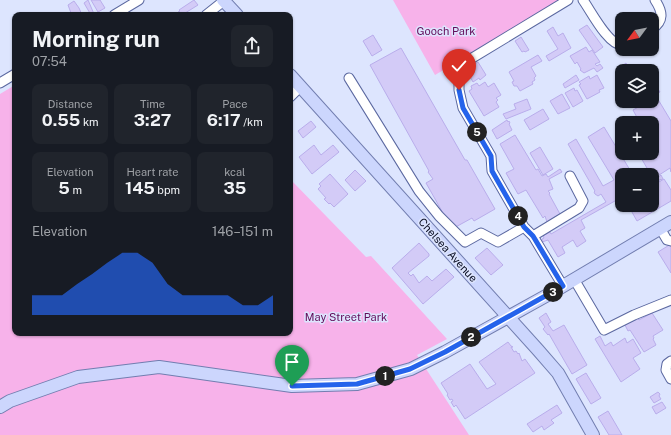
<!DOCTYPE html>
<html lang="en">
<head>
<meta charset="utf-8">
<style>
	:root { --surface:#171b24; --page:#20242c; --text:#f1f3f6; --muted:#9ea1a6; --accent:#2563eb }
	body { margin:0; font-family:"Public Sans",sans-serif; background:var(--page); color:var(--text); height:100vh; display:flex; flex-direction:column; font-size:15px; white-space:nowrap }
	* { box-sizing:border-box; margin:0 }
	p { font-size:13px; color:var(--muted) }
	.icon { flex:none; width:22px; height:22px; fill:none; stroke:currentColor; stroke-width:2; stroke-linecap:round; stroke-linejoin:round }
	.map { position:relative; flex:1; overflow:hidden }
	.drawer { position:absolute; left:12px; top:12px; width:281px; height:324px; display:flex; flex-direction:column; background:var(--surface); border-radius:8px; box-shadow:0 1px 3px #0004 }
	.drawer>* { flex:none }
	.needle { width:26px; rotate:238deg }
	.controls { position:absolute; left:615px; top:12px; display:grid; gap:8px }
	.controls a { display:grid; place-items:center; width:44px; height:44px; border-radius:8px; background:var(--surface); box-shadow:0 1px 3px #0004; font-size:20px }
	.pin { position:absolute; display:grid; place-items:center; width:34px; height:34px; color:#fff; margin:-41px -17px; border-radius:50% 50% 50% 0; rotate:-45deg; box-shadow:0 0 4px #0007 }
	.pin .icon { rotate:45deg }
	.km { position:absolute; width:20px; height:20px; margin:-10px; border-radius:50%; background:#222; color:#fff; font-size:11px; line-height:20px; text-align:center }
	.round { display:grid; place-items:center; flex:none; width:42px; height:42px; border-radius:8px; background:var(--page) }
	.head { display:flex; align-items:center; justify-content:space-between; height:68px; padding:0 20px }
	h1 { font-size:22px; font-weight:700; line-height:30px }
	.stats { display:grid; grid-template-columns:repeat(3,1fr); gap:6px; height:68px; padding:4px 20px }
	.stats div { display:grid; align-content:center; border-radius:8px; background:var(--page); text-align:center }
	.stats b { font-size:17px; font-weight:700 }
	.stats small { font-size:11px; font-weight:400 }
	.stats p { font-size:11px }
	.chart { height:112px; padding:8px 20px }
	.chart p { display:flex; justify-content:space-between }
	.chart svg { width:100%; height:72px; margin-top:4px; fill:var(--accent); opacity:.7 }
	.map>svg:first-child { display:block }
	.green { fill:#f7b2ea }
	.building { fill:#d3cbf7; stroke:#b9adeb }
	.lines { fill:none; stroke-linecap:round; stroke-linejoin:round }
	.minor-casing { stroke:#5b68a0; stroke-width:11 }
	.major-casing { stroke:#727eb0; stroke-width:14 }
	.minor { stroke:#fff; stroke-width:9 }
	.major { stroke:#ccd6fd; stroke-width:12 }
	.route-casing { stroke:#fff; stroke-width:8 }
	.route { stroke:#2563eb; stroke-width:5 }
	.labels { text-anchor:middle; dominant-baseline:central; stroke-width:3; stroke-linejoin:round; paint-order:stroke }
	.park-label { font-size:11px; fill:#630b5a; stroke:#dde5fe }
	.street-label { font-size:11px; fill:#090d22; stroke:#dde5fe }
</style>
</head>
<body>
<div class="map">
<svg width="671" height="435" viewBox="0 0 671 435">
	<rect width="100%" height="100%" fill="#dde5fe"/>
	<path class="green" d="M 393,0 L 562,0 L 435,75 Z
		M 15,85 L 15,333 L 290,333 L 290,179 L 366,257 L 371,256 L 447,339 L 417,355 L 469,435 L 0,435 L 0,94 Z"/>
	<path class="building" d="M 88,0 L 94,14 L 93,15 L 91,15 L 84,3 Z
		M 91,0 L 100,0 L 105,8 L 98,12 Z
		M 194,0 L 198,5 L 182,15 L 180,15 L 178,12 L 180,11 L 179,10 Z
		M 74,1 L 79,8 L 82,15 L 73,15 L 71,13 L 68,5 Z
		M 587,25 L 603,47 L 595,53 L 579,30 Z
		M 553,27 L 558,36 L 563,33 L 571,48 L 549,61 L 546,56 L 558,49 L 547,31 Z
		M 373,35 L 382,50 L 372,56 L 363,41 Z
		M 521,37 L 529,50 L 525,52 L 524,51 L 522,52 L 515,41 Z
		M 586,47 L 589,52 L 592,50 L 600,62 L 595,64 L 597,66 L 600,64 L 603,68 L 597,72 L 594,68 L 584,73 L 580,70 L 581,69 L 577,62 L 575,64 L 570,56 Z
		M 401,48 L 465,160 L 467,160 L 495,209 L 474,221 L 472,218 L 452,229 L 426,183 L 433,179 L 428,172 L 429,171 L 370,65 Z
		M 538,55 L 542,61 L 531,67 L 536,76 L 534,78 L 535,80 L 532,82 L 533,84 L 520,91 L 517,86 L 514,86 L 512,82 L 514,81 L 509,72 Z
		M 478,62 L 486,75 L 480,80 L 479,78 L 473,82 L 466,69 Z
		M 626,63 L 629,69 L 626,71 L 622,71 L 622,72 L 621,70 L 620,71 L 618,69 Z
		M 576,75 L 579,80 L 565,88 L 563,84 Z
		M 597,75 L 604,88 L 599,90 L 600,92 L 587,99 L 579,85 L 581,84 L 579,82 L 589,76 L 590,79 Z
		M 485,82 L 488,87 L 494,83 L 501,95 L 496,98 L 498,100 L 496,102 L 499,107 L 484,116 L 469,91 L 472,89 L 471,86 L 477,83 L 479,86 Z
		M 574,88 L 575,91 L 577,90 L 583,101 L 573,107 L 565,93 Z
		M 658,89 L 660,92 L 658,93 L 658,95 L 656,96 L 671,121 L 671,172 L 670,168 L 656,177 L 657,178 L 661,175 L 663,179 L 659,180 L 659,182 L 664,179 L 671,190 L 671,201 L 637,221 L 628,205 L 652,205 L 652,175 L 651,175 L 640,156 L 645,153 L 652,153 L 652,149 L 655,148 L 652,143 L 652,123 L 640,123 L 633,110 L 649,101 L 652,101 L 652,99 L 656,97 L 656,96 L 658,94 L 657,93 L 659,92 Z
		M 562,94 L 570,108 L 558,114 L 550,101 Z
		M 527,99 L 531,109 L 506,119 L 503,114 L 516,109 L 514,104 Z
		M 543,109 L 549,119 L 530,130 L 524,120 Z
		M 507,120 L 508,122 L 509,121 L 510,123 L 509,124 L 512,130 L 497,139 L 492,130 Z
		M 311,121 L 316,127 L 303,138 L 298,131 Z
		M 604,127 L 633,175 L 622,175 L 622,197 L 581,220 L 585,228 L 580,231 L 586,241 L 577,247 L 573,240 L 562,247 L 565,253 L 558,257 L 548,240 L 542,242 L 542,239 L 544,238 L 543,236 L 550,232 L 551,234 L 606,202 L 601,194 L 598,196 L 595,194 L 594,192 L 595,191 L 568,144 L 576,139 L 603,186 L 614,180 L 588,137 Z
		M 515,135 L 536,170 L 538,169 L 542,176 L 546,174 L 548,177 L 560,169 L 562,172 L 549,179 L 553,189 L 548,191 L 550,193 L 549,194 L 560,214 L 547,222 L 545,216 L 543,218 L 526,190 L 518,194 L 506,173 L 514,169 L 500,144 Z
		M 314,145 L 321,155 L 333,145 L 339,152 L 312,174 L 299,157 Z
		M 540,147 L 553,169 L 543,175 L 530,153 Z
		M 355,170 L 366,181 L 355,191 L 345,180 Z
		M 330,174 L 348,194 L 334,207 L 330,203 L 329,204 L 324,199 L 326,198 L 318,189 L 321,186 L 319,184 Z
		M 419,243 L 429,254 L 429,256 L 408,273 L 411,276 L 413,274 L 419,283 L 427,276 L 432,281 L 446,269 L 454,277 L 423,304 L 392,268 Z
		M 671,244 L 671,273 L 658,252 Z
		M 487,248 L 503,265 L 491,275 L 475,258 Z
		M 546,313 L 551,322 L 548,324 L 553,331 L 564,325 L 587,365 L 572,374 L 549,334 L 548,335 L 543,329 L 545,327 L 539,318 Z
		M 652,313 L 663,330 L 653,336 L 654,338 L 653,339 L 656,345 L 644,352 L 630,330 L 628,331 L 625,325 L 637,318 L 639,320 Z
		M 600,336 L 605,346 L 611,342 L 613,346 L 625,338 L 627,343 L 633,339 L 641,353 L 633,358 L 640,369 L 621,382 L 595,339 Z
		M 508,342 L 511,346 L 513,347 L 511,347 L 514,352 L 516,351 L 518,354 L 519,353 L 522,361 L 525,359 L 535,373 L 465,419 L 456,405 L 454,407 L 451,402 L 453,401 L 452,399 L 450,400 L 447,395 L 448,394 L 441,383 L 470,364 L 487,389 L 496,384 L 479,362 Z
		M 586,373 L 601,398 L 591,404 L 576,379 Z
		M 658,392 L 660,394 L 659,396 L 661,399 L 654,403 L 650,397 Z
		M 662,402 L 666,408 L 656,414 L 652,407 Z
		M 557,405 L 562,413 L 551,420 L 554,423 L 544,430 L 542,426 L 533,432 L 527,424 Z
		M 608,411 L 622,435 L 609,435 L 598,417 Z"/>
	<g class="lines">
		<defs>
			<path id="minor" d="M 583,0 C 591,11 608,45 622,45
				M 114,15 L 139,0
				M 206,15 L 225,0
				M 652,29 C 664,21 663,12 655,0
				M 349,78 L 419,191 L 439,216 L 465,242 L 481,233 L 498,242 L 524,227
				M 0,83 L 15,74
				M 290,97 L 301,86
				M 660,228 L 667,240 L 671,241
				M 533,236 L 579,208 L 583,201 L 570,176
				M 574,279 L 604,330 L 634,315 L 671,300
				M 563,286 L 533,236 L 524,227 L 492,171 L 491,156 L 463,108 L 459,90 L 459,73 L 464,63 L 568,0
				M 671,361 L 667,364 L 666,370 L 671,379"/>
			<path id="major" d="M 223,0 L 237,15
				M 290,75 L 538,350 L 558,373 L 593,435
				M 0,407 L 10,401 L 78,377 L 159,367 L 292,386 L 357,384 L 411,369 L 445,352 L 553,292 L 671,222"/>
		</defs>
		<use href="#minor" class="minor-casing"/>
		<use href="#major" class="major-casing"/>
		<use href="#minor" class="minor"/>
		<use href="#major" class="major"/>
	</g>
	<g class="lines">
		<defs>
			<path id="route" d="M 292,386 L 357,384 L 410,369 L 445,352 L 563,286 L 533,236 L 524,227 L 492,171 L 491,156 L 463,108 L 459,90"/>
		</defs>
		<use href="#route" class="route-casing"/>
		<use href="#route" class="route"/>
	</g>
	<g class="labels">
		<g class="park-label">
			<text x="446" y="31">Gooch Park</text>
			<text x="346" y="317">May Street Park</text>
		</g>
		<g class="street-label">
			<text transform="translate(448 250) rotate(48)">Chelsea Avenue</text>
		</g>
	</g>
</svg>
<div class="controls">
<a><svg class="needle" viewBox="-14 -14 28 28"><path d="M0-13l5 13h-10z" fill="#e53935"/><path d="M0 13l5-13h-10z" fill="#9ea1a6"/></svg></a>
<a><svg class="icon" aria-label="layers" viewBox="0 0 24 24"><path d="M12 4l9 5-9 5-9-5zM3 14l9 5 9-5"/></svg></a>
<a>+</a>
<a>−</a>
</div>
<div class="pin" style="left:292px;top:386px;background:#1e9e55"><svg class="icon" aria-label="arrive" viewBox="0 0 24 24"><path d="M6 21V4h12l-3 4 3 4H6"/></svg></div>
<div class="pin" style="left:459px;top:90px;background:#d93025"><svg class="icon" aria-label="check" viewBox="0 0 24 24"><path d="M5 12l5 5 9-10"/></svg></div>
<b class="km" style="left:385px;top:376px">1</b>
<b class="km" style="left:471px;top:337px">2</b>
<b class="km" style="left:553px;top:292px">3</b>
<b class="km" style="left:518px;top:216px">4</b>
<b class="km" style="left:477px;top:132px">5</b>
<section class="drawer">
<div class="head"><div><h1>Morning run</h1><p>07:54</p></div><a class="round"><svg class="icon" aria-label="share" viewBox="0 0 24 24"><path d="M12 15V3M7 8l5-5 5 5M5 13v7h14v-7"/></svg></a></div>
<div class="stats">
<div><p>Distance</p><b>0.55<small> km</small></b></div>
<div><p>Time</p><b>3:27</b></div>
<div><p>Pace</p><b>6:17<small> /km</small></b></div>
</div>
<div class="stats">
<div><p>Elevation</p><b>5<small> m</small></b></div>
<div><p>Heart rate</p><b>145<small> bpm</small></b></div>
<div><p>kcal</p><b>35</b></div>
</div>
<div class="chart"><p><span>Elevation</span>146–151 m</p>
<svg viewBox="0 0 160 44" preserveAspectRatio="none"><path d="M0 44V32L10 32L20 32L30 25L40 19L50 12L60 6L70 6L80 12L90 25L100 32L110 32L120 32L130 32L140 38L150 38L160 32V44z"/></svg>
</div>
</section>
</div>
</body>
</html>
